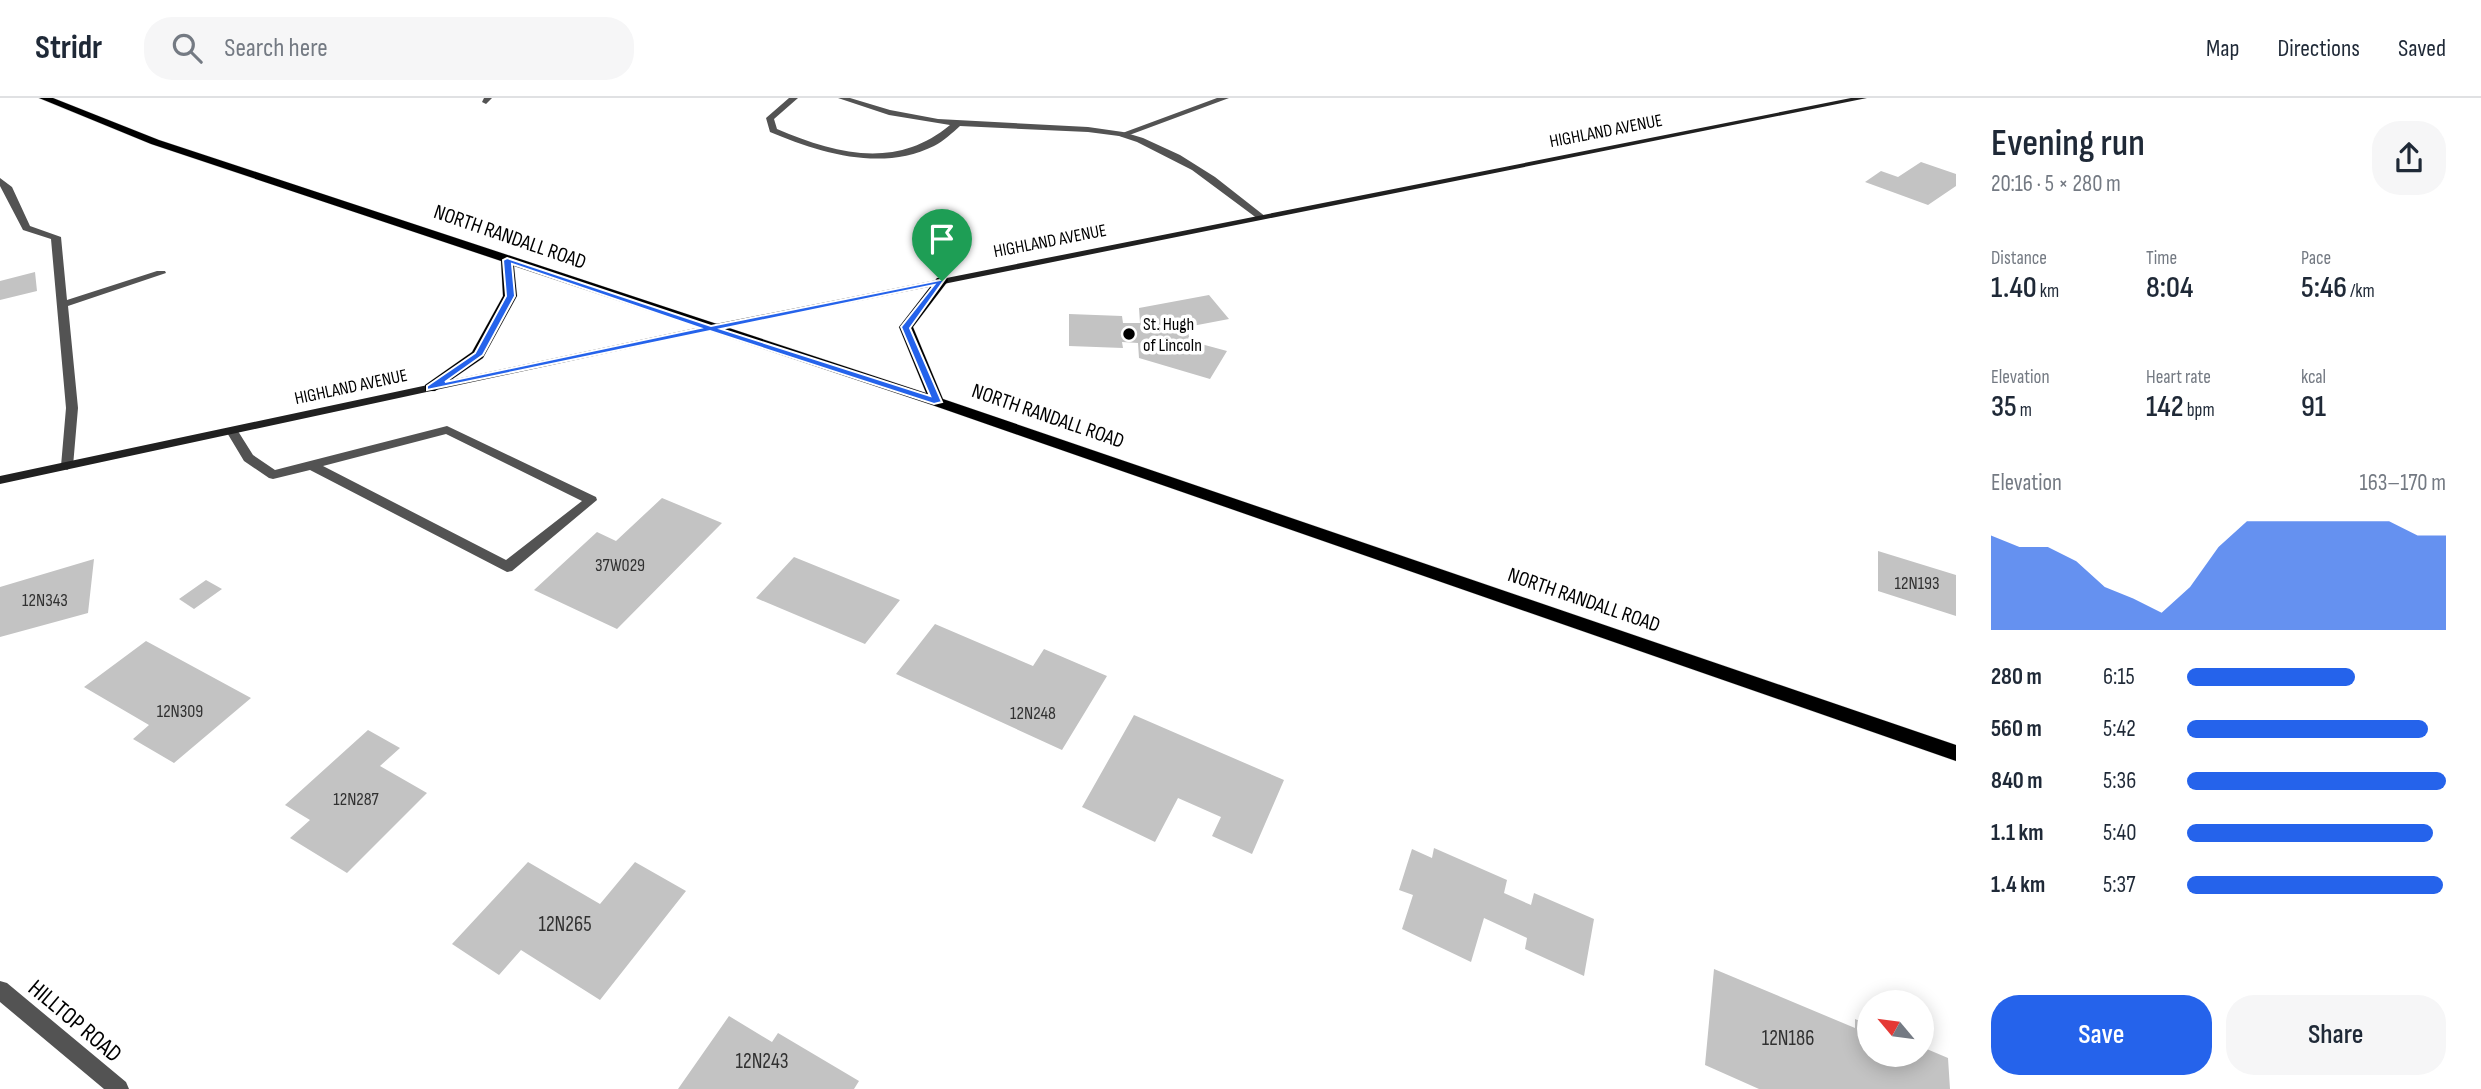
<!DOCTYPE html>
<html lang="en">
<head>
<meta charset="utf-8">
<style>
	:root { --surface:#fff; --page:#f6f6f7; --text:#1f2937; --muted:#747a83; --line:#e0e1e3; --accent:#2563eb }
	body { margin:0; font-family:"Sofia Sans Condensed",sans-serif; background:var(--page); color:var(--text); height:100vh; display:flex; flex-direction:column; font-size:26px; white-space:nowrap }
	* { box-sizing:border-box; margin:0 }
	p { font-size:23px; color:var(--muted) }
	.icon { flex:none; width:38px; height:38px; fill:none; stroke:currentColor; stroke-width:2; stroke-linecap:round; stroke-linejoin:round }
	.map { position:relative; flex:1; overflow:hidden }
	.details { display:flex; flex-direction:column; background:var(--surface); width:525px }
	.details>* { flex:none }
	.needle { width:46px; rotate:299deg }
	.buttons { position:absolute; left:1857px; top:892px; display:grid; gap:14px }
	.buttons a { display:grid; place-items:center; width:77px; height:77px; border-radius:50%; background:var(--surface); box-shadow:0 4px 18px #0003; font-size:35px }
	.pin { position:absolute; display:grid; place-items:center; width:60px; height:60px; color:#fff; margin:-72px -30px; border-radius:50% 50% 50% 0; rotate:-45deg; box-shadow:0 0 7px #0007 }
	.pin .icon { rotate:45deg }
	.round { display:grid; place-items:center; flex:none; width:74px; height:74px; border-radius:28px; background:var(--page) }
	.summary { display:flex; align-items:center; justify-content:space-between; height:119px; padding:0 35px }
	h1 { font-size:38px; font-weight:600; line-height:52px }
	.metrics { display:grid; grid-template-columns:repeat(3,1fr); gap:10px; height:119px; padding:7px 35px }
	.metrics div { display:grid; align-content:center }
	.metrics b { font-size:30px; font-weight:600 }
	.metrics small { font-size:19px; font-weight:400 }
	.metrics p { font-size:19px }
	.chart { height:196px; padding:14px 35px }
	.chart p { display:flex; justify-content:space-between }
	.chart svg { width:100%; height:126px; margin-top:7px; fill:var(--accent); opacity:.7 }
	.button { display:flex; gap:14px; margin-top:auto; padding:14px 35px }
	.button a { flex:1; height:80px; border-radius:28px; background:var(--accent); color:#fff; font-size:28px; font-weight:600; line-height:80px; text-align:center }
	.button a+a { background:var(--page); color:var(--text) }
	ul { padding:0 35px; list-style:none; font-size:23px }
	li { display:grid; grid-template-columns:112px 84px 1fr; align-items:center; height:52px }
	li i { height:18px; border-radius:9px; background:var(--accent) }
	header { display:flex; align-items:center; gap:42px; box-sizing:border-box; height:98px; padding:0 35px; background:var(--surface); border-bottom:2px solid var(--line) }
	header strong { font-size:33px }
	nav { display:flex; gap:38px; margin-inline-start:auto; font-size:24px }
	.search { width:490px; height:63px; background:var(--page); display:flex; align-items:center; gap:18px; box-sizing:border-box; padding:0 24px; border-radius:28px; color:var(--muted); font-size:26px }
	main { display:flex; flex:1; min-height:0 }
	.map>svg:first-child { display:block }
	.building { fill:#c3c3c3 }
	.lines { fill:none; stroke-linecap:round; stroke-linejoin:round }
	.primary-casing { stroke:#dbdbdb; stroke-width:1 }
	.service { fill:#535353; fill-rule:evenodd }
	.minor { fill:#535353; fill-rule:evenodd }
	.secondary { fill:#202020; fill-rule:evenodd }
	.primary { fill:#000; fill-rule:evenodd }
	.route { fill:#2563eb; stroke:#fff; stroke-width:2; fill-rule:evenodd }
	.poi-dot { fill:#000; stroke:#fff; stroke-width:2.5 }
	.labels { text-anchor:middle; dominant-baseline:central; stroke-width:7; stroke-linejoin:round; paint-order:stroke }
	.far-street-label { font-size:18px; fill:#000; stroke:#fff }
	.far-poi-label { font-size:18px; fill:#000; stroke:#fff; text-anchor:start }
	.number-label { font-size:18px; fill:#313131 }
	.street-label { font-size:21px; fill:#000; stroke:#fff }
	.near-number-label { font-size:21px; fill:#313131 }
	.near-street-label { font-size:24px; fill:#000; stroke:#fff }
</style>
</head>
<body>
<header>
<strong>Stridr</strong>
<div class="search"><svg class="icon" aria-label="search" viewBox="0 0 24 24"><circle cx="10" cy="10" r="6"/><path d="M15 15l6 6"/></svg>Search here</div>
<nav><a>Map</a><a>Directions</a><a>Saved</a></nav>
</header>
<main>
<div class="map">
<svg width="1956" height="991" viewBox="0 0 1956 991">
	<rect width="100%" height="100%" fill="#fff"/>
	<path class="building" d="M 1921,64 L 1956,76 L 1956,88 L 1928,107 L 1865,84 L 1881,73 L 1898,79 Z
		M 35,174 L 37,193 L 0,202 L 0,183 Z
		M 1209,197 L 1229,221 L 1187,229 L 1190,243 L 1227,253 L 1210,281 L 1139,260 L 1138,245 L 1122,244 L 1123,250 L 1069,248 L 1069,216 L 1122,218 L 1123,225 L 1140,225 L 1139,210 Z
		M 662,400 L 722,425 L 617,531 L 534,492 L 597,434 L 616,443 Z
		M 1878,453 L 1956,477 L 1956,518 L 1878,493 Z
		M 794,459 L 900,502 L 865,546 L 756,500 Z
		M 94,461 L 88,515 L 0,539 L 0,489 Z
		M 206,482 L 222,491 L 194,511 L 179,501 Z
		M 935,526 L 1033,568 L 1044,551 L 1107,578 L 1062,652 L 896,576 Z
		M 146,543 L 251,600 L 174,665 L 133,641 L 149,627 L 84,589 Z
		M 1134,617 L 1284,682 L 1252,756 L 1212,738 L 1221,719 L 1178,700 L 1155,744 L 1082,709 Z
		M 368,632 L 400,650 L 380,668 L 427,695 L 347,775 L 290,740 L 310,722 L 285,707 Z
		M 1434,750 L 1507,782 L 1504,795 L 1531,807 L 1534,795 L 1594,821 L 1584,878 L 1525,851 L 1527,840 L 1484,820 L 1471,864 L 1402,831 L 1413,797 L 1399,792 L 1412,751 L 1432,760 Z
		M 528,764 L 600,806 L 635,764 L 686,793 L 600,902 L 521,852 L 499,877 L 452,846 Z
		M 1714,871 L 1855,930 L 1855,921 L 1869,927 L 1869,957 L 1922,957 L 1922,949 L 1948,960 L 1950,991 L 1759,991 L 1705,967 Z
		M 729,918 L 772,944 L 778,935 L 859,983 L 854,991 L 678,991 Z"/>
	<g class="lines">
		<defs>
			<path id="primary" d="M 39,0 L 53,0 L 159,42 L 926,295 L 899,229 L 937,180 L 947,180 L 948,183 L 913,229 L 943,301 L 1956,647 L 1956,663 L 932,307 L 514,168 L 517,198 L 483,260 L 435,293 L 425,293 L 425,287 L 472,254 L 503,198 L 501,163 L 151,46 Z"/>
		</defs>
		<use href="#primary" class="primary-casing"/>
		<path class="service" d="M 484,0 L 492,0 L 486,6 L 482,4 Z
			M 1217,0 L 1229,0 L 1124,39 L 1117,37 Z
			M 0,80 L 12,89 L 30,128 L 61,139 L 67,202 L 157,173 L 165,173 L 166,175 L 68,208 L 78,310 L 73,368 L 67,372 L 61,368 L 66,310 L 51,141 L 23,132 L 0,88 Z
			M 447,328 L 596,399 L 597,402 L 512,473 L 507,474 L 310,372 L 273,381 L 269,380 L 244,363 L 226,333 L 232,329 L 236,330 L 253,357 L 275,372 ZM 446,336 L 582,403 L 506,462 L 323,368 Z"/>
		<path class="minor" d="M 789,0 L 798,0 L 774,21 L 777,31 C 836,56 896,72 950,27 L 889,17 L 838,0 L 850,0 L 890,12 L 938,21 L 1088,29 L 1123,34 L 1143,40 L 1180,57 L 1215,79 L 1266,119 L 1258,121 L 1192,72 L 1137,44 L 1119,38 L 1088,34 L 960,28 C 952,35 944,43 934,48 C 882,74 820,55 770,34 L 766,20 Z
			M 0,883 L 7,885 L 126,984 L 129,991 L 104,991 L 0,904 Z"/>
		<path class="secondary" d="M 1851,0 L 1867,0 L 710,233 L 0,386 L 0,378 L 710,227 Z"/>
		<use href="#primary" class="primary"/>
	</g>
	<path class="route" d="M 507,160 L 711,228 L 945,181 L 910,230 L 942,304 L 934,306 L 710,233 L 427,292 L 427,288 L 475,255 L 506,198 L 503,162 ZM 512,166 L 700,230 L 445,284 L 483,257 L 515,198 ZM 934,187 L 901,229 L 930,298 L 721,231 Z"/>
	<circle class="poi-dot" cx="1129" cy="236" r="7"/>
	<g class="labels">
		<g class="far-street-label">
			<text transform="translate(1606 33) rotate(-11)">HIGHLAND AVENUE</text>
			<text transform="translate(1050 143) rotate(-11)">HIGHLAND AVENUE</text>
			<text transform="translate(351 289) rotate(-12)">HIGHLAND AVENUE</text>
		</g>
		<g class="far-poi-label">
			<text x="1143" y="226">St. Hugh<tspan x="1143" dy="21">of Lincoln</tspan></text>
		</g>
		<g class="number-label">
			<text x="620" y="467">37W029</text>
			<text x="1917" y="485">12N193</text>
			<text x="45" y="502">12N343</text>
			<text x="180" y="613">12N309</text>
			<text x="1033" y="615">12N248</text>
			<text x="356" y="701">12N287</text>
		</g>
		<g class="street-label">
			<text transform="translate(510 139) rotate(19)">NORTH RANDALL ROAD</text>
			<text transform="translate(1048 318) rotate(19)">NORTH RANDALL ROAD</text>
			<text transform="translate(1584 502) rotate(19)">NORTH RANDALL ROAD</text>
		</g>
		<g class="near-number-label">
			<text x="565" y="826">12N265</text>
			<text x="1788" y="940">12N186</text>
			<text x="762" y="963">12N243</text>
		</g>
		<g class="near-street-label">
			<text transform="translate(75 923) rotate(40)">HILLTOP ROAD</text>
		</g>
	</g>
</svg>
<div class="buttons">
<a><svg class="needle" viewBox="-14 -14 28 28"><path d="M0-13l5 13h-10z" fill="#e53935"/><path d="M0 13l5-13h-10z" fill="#747a83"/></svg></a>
</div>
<div class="pin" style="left:942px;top:183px;background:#1e9e55"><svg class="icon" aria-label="arrive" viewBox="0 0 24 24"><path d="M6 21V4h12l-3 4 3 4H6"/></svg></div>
</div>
<section class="details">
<div class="summary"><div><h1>Evening run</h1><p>20:16 · 5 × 280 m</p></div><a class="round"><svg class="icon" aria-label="share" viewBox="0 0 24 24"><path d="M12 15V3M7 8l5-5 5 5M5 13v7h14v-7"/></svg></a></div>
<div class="metrics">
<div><p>Distance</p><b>1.40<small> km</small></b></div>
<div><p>Time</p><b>8:04</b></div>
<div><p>Pace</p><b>5:46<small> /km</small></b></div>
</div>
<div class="metrics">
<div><p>Elevation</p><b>35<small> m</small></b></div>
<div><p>Heart rate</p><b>142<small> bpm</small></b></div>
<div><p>kcal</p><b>91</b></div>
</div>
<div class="chart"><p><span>Elevation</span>163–170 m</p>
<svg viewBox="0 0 160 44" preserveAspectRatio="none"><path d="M0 44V11L10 15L20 15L30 20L40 29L50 33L60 38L70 29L80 15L90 6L100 6L110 6L120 6L130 6L140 6L150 11L160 11V44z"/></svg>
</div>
<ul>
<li><b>280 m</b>6:15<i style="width:65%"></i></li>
<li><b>560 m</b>5:42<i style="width:93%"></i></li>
<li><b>840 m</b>5:36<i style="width:100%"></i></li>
<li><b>1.1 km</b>5:40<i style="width:95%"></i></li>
<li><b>1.4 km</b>5:37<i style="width:99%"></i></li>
</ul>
<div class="button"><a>Save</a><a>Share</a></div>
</section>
</main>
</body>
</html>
